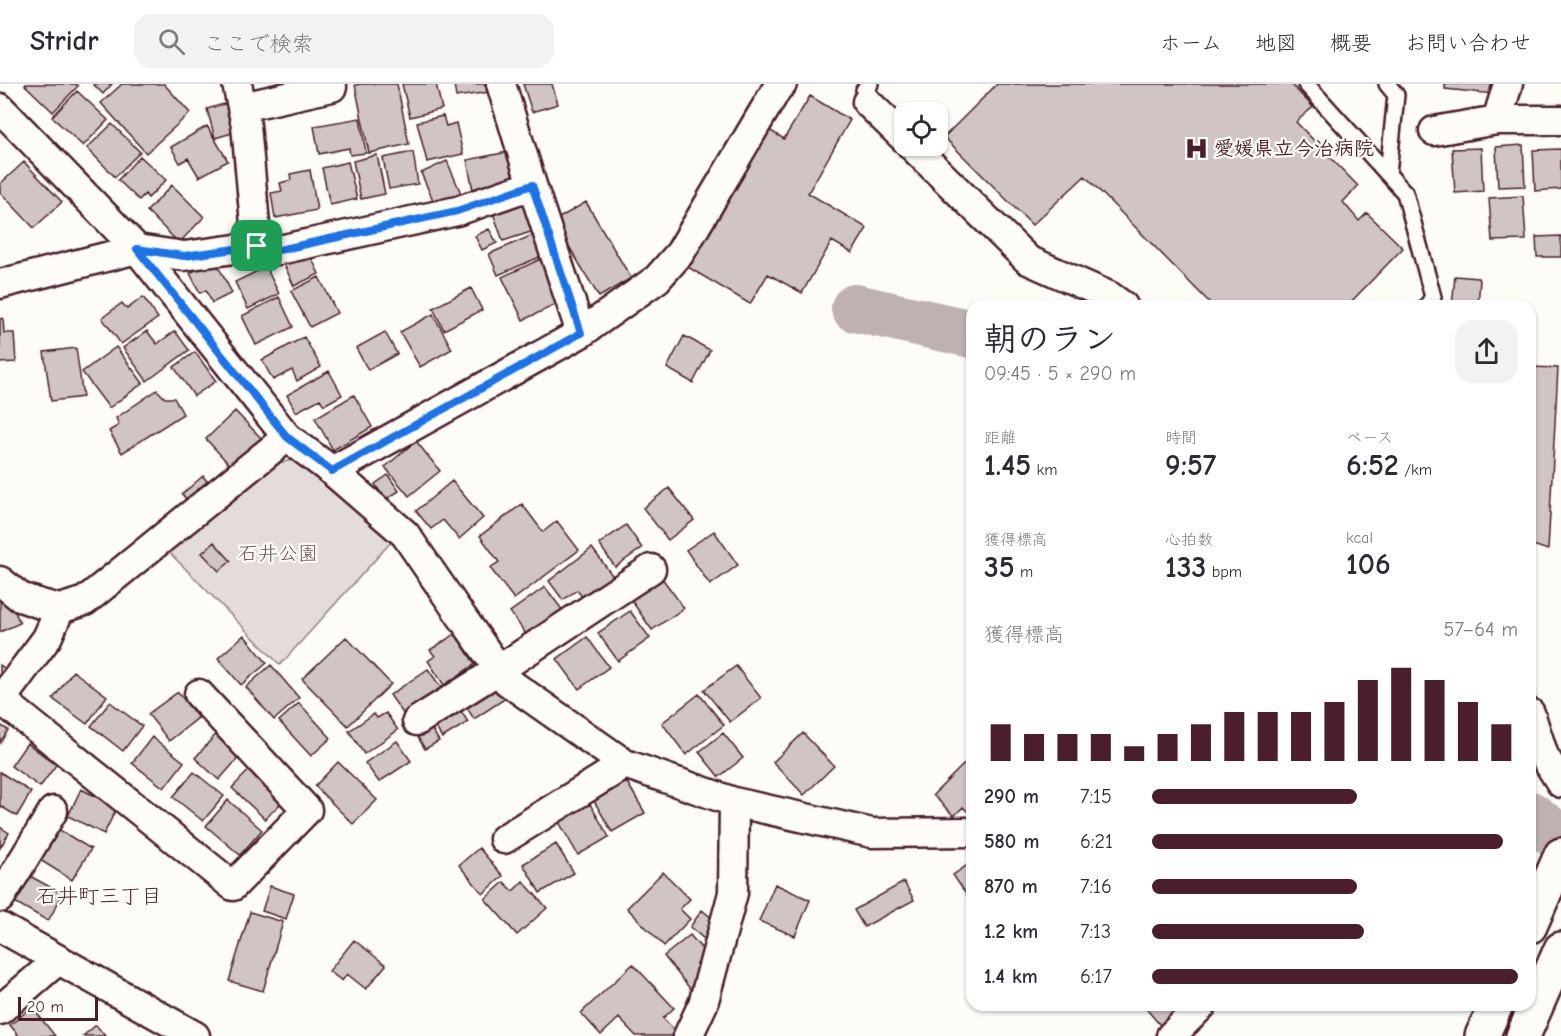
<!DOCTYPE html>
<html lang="ja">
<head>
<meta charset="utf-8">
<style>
	:root { --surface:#fff; --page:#f2f2f3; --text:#2b2b33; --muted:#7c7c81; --line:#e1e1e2; --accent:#4a1f2b }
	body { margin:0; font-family:"Comic Neue","Klee One",sans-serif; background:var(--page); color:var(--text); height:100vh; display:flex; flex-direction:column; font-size:22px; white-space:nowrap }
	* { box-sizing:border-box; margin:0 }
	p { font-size:20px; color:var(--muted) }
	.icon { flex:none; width:33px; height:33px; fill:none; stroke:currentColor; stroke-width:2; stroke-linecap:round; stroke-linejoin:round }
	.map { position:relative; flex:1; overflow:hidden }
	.panel { position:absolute; left:966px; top:216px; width:570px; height:711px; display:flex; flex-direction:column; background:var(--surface); border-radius:18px; box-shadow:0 2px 4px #0004 }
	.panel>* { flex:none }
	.fabs { position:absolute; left:894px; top:18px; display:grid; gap:12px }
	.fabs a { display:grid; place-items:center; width:54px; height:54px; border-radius:12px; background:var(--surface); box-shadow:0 2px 4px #0004; font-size:30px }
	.scale { position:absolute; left:18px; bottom:15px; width:80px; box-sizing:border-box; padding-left:6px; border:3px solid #4a1f2b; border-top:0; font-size:16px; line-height:21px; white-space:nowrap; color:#4a1f2b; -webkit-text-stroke:4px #fdfcf7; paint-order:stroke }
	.pin { position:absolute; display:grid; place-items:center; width:51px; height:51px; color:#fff; margin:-26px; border-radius:12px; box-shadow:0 3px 9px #0006 }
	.round { display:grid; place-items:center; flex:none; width:63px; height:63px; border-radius:18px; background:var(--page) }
	.overview { display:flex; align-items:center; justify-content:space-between; height:102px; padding:0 18px }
	h1 { font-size:33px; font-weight:700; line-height:45px }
	.metrics { display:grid; grid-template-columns:repeat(3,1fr); gap:9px; height:102px; padding:6px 18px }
	.metrics div { display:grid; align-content:center }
	.metrics b { font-size:30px; font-weight:700 }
	.metrics small { font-size:16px; font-weight:400 }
	.metrics p { font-size:16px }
	.chart { height:168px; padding:12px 18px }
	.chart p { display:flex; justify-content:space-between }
	.chart svg { width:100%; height:108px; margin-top:6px; stroke:var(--accent); stroke-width:6 }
	ul { padding:0 18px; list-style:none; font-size:20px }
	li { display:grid; grid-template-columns:96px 72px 1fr; align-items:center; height:45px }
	li i { height:15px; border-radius:8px; background:var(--accent) }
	header { display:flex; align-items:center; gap:36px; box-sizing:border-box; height:84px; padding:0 30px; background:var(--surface); border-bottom:2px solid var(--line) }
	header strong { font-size:28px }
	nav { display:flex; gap:33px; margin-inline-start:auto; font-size:21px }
	.search { width:420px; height:54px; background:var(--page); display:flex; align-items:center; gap:15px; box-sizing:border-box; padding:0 21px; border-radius:18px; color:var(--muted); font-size:22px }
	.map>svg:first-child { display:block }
	.green { fill:#e3dcda; stroke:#967e82; stroke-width:1.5 }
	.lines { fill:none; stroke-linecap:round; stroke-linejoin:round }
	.river { stroke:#c0b1b1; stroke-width:48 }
	.building { fill:#d0c5c4; stroke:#4a1f2b; stroke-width:1.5 }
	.lane-casing { stroke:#4a1f2b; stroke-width:20 }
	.street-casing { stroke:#4a1f2b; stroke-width:33 }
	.highway-casing { stroke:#4a1f2b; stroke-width:38 }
	.lane { stroke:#fdfcf7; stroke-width:15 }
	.street { stroke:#fdfcf7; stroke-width:28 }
	.highway { stroke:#fdfcf7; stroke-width:33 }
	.route-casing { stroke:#fff; stroke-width:12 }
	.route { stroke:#1a73e8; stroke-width:8 }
	.labels { text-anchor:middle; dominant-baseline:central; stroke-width:4.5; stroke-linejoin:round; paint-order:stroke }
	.poi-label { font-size:20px; font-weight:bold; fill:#4a1f2b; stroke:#fdfcf7; text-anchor:start }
	.park-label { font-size:20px; fill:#704e57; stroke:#fdfcf7 }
	.neighbourhood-label { font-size:21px; fill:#4a1f2b; stroke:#fdfcf7 }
</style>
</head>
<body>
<header>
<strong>Stridr</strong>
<div class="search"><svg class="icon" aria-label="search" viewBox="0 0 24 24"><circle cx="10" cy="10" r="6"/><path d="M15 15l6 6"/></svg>ここで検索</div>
<nav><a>ホーム</a><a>地図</a><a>概要</a><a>お問い合わせ</a></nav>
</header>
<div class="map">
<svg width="1561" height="952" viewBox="0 0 1561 952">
	<rect width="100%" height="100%" fill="#fdfcf7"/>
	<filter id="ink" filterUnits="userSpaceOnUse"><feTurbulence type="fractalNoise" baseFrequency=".0167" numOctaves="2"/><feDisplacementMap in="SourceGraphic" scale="12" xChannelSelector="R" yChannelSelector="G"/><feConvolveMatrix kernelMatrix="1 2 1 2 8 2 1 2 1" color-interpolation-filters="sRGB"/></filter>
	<g filter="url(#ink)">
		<path class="green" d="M 294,376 L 392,457 L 280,581 L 169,468 L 249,389 L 271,380 Z"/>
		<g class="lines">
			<path class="river" d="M 855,224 L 972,250
				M 1530,731 L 1561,755"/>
		</g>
		<path class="building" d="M 26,0 L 75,0 L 78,2 L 53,28 L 25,1 Z
			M 93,0 L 112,0 L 103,10 Z
			M 122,0 L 164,0 L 190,29 L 146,69 L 101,19 Z
			M 362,0 L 397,0 L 409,60 L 369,69 L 355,1 Z
			M 402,0 L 436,0 L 442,25 L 410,33 Z
			M 454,0 L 488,0 L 489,8 L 456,13 Z
			M 523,0 L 552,0 L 558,20 L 532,28 Z
			M 997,0 L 1291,0 L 1313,23 L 1296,38 L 1358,102 L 1343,118 L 1359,137 L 1367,129 L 1403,164 L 1347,222 L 1213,222 L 1085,92 L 1032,141 L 944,53 Z
			M 1445,0 L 1495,0 L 1494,10 L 1445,5 Z
			M 77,7 L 108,36 L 83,62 L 52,33 Z
			M 810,12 L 850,36 L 808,109 L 867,144 L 852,169 L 832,157 L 802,209 L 768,190 L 750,220 L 686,182 L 766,44 L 784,55 Z
			M 231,18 L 239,47 L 215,54 L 207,25 Z
			M 443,32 L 446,42 L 456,39 L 463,70 L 427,78 L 417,38 Z
			M 360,34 L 366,69 L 350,71 L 349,64 L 319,70 L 314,42 Z
			M 112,40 L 140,68 L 115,93 L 87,64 Z
			M 207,42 L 228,77 L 199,93 L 188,74 L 180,79 L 171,63 Z
			M 1523,61 L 1525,102 L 1498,103 L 1496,63 Z
			M 1481,64 L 1483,107 L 1455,109 L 1452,65 Z
			M 1561,65 L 1561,105 L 1535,107 L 1533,66 Z
			M 513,67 L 519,96 L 473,106 L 467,76 Z
			M 413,68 L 418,100 L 389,105 L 383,74 Z
			M 377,71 L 385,110 L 361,115 L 353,77 Z
			M 140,72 L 166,96 L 148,114 L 145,110 L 139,116 L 118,96 Z
			M 447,77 L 463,114 L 437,125 L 421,89 Z
			M 24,78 L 62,118 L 34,144 L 0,108 L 0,100 Z
			M 348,78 L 357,115 L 330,121 L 322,84 Z
			M 310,86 L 317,126 L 275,134 L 271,109 L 282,107 L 280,99 L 291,96 L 290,90 Z
			M 172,101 L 204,133 L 179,159 L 147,127 Z
			M 1523,112 L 1526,156 L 1492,157 L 1489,114 Z
			M 532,113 L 543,144 L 503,157 L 492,126 Z
			M 586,118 L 631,194 L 599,213 L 554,137 Z
			M 489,145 L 497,159 L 482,166 L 475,152 Z
			M 542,147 L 551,168 L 498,191 L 489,170 Z
			M 1561,152 L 1561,173 L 1537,173 L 1536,153 Z
			M 307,164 L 319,190 L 294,202 L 282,176 Z
			M 545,173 L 566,216 L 523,236 L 502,193 Z
			M 215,176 L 232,209 L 212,219 L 206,206 L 200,209 L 190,189 Z
			M 266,183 L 279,210 L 248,225 L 235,198 Z
			M 1455,192 L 1478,194 L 1480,196 L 1478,222 L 1452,222 Z
			M 319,193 L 337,229 L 310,243 L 291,207 Z
			M 471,204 L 482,226 L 444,246 L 433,224 Z
			M 143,213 L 158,234 L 121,260 L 102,234 L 122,219 L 127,225 Z
			M 279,213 L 293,243 L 256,261 L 242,232 Z
			M 433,230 L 452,265 L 420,283 L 400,248 Z
			M 3,234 L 4,249 L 14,249 L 16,278 L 0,279 L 0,235 Z
			M 147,247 L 157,260 L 175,247 L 189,266 L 147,297 L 123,264 Z
			M 385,248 L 397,270 L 368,286 L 356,264 Z
			M 684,252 L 710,266 L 693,299 L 667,284 Z
			M 304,253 L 321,283 L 297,297 L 292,286 L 273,296 L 262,276 Z
			M 116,263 L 143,299 L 109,324 L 82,288 Z
			M 76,264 L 83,313 L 51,317 L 44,268 Z
			M 195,268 L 216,297 L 194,312 L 174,283 Z
			M 1530,283 L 1558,284 L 1548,466 L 1530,460 Z
			M 329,287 L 342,311 L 324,321 L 320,315 L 296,328 L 287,311 Z
			M 157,306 L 165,314 L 174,314 L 183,330 L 122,369 L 109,347 L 119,341 L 116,334 Z
			M 354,311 L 372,343 L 333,366 L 315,334 Z
			M 235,327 L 267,360 L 237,389 L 206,355 Z
			M 416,357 L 440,387 L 409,412 L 385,383 Z
			M 388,391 L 399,407 L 385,416 L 375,400 Z
			M 203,392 L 215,408 L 194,425 L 182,410 Z
			M 452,397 L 483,434 L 459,455 L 443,436 L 431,445 L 416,427 Z
			M 669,404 L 694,436 L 668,456 L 643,424 Z
			M 522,420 L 543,448 L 557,437 L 579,466 L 514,515 L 490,484 L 499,478 L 480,452 Z
			M 626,441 L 642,464 L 615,483 L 599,460 Z
			M 714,447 L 738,481 L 710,501 L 686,466 Z
			M 214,458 L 231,477 L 219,487 L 202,469 Z
			M 592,464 L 615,495 L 585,517 L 577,506 L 563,516 L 549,497 Z
			M 662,494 L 684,524 L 652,546 L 631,516 Z
			M 545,503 L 567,532 L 531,557 L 510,528 Z
			M 8,513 L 20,539 L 0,548 L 0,517 Z
			M 630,527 L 650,554 L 618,577 L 598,549 Z
			M 455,550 L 475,580 L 444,601 L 428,577 L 435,572 L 430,566 Z
			M 244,551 L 267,579 L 241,601 L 218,574 Z
			M 346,553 L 391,600 L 348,642 L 302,595 Z
			M 587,553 L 609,583 L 579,605 L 557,575 Z
			M 0,581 L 13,590 L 0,609 Z
			M 271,581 L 299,614 L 274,636 L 246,603 Z
			M 736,582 L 761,614 L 730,638 L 704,606 Z
			M 428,585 L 442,605 L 404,631 L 390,611 Z
			M 73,587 L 107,612 L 87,640 L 53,615 Z
			M 494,595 L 506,614 L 474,635 L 462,616 Z
			M 178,608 L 198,634 L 169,657 L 148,630 Z
			M 699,610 L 724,641 L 686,671 L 662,639 Z
			M 110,618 L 142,642 L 123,667 L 91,642 Z
			M 299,619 L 331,654 L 311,672 L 279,637 Z
			M 459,624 L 468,638 L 442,654 L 434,640 Z
			M 386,629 L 398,646 L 364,670 L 349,647 L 374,630 L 377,634 Z
			M 428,639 L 439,657 L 425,665 L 414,647 Z
			M 0,641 L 8,646 L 0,659 Z
			M 217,649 L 241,671 L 219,696 L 195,674 Z
			M 723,649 L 743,674 L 719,693 L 699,668 Z
			M 803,649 L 834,682 L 804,711 L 773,678 Z
			M 152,653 L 184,678 L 164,704 L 132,679 Z
			M 397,657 L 411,677 L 379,698 L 365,679 Z
			M 27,659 L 56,681 L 40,703 L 11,682 Z
			M 338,678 L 377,716 L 353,740 L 315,702 Z
			M 966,678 L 972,684 L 972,732 L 963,723 L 954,732 L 933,711 Z
			M 254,681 L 287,713 L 265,735 L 232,704 Z
			M 0,688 L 31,708 L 17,732 L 0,722 Z
			M 194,688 L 224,712 L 203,737 L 173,713 Z
			M 627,698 L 645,729 L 612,748 L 594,717 Z
			M 81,705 L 117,723 L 104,750 L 68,732 Z
			M 228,716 L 262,746 L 240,771 L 206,742 Z
			M 590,720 L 609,753 L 578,771 L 559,738 Z
			M 0,743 L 9,749 L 0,764 Z
			M 58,745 L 91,765 L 72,796 L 40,776 Z
			M 556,760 L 574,789 L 540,809 L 523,780 Z
			M 479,764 L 503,792 L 483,810 L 459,781 Z
			M 972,778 L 972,816 L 971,817 L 953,791 Z
			M 663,788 L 690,815 L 680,825 L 690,835 L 664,862 L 627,824 Z
			M 28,791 L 63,810 L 48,837 L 13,817 Z
			M 523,797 L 547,824 L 517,851 L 485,815 L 504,798 L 513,807 Z
			M 904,798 L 914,816 L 864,843 L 854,826 Z
			M 775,800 L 810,816 L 795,852 L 759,837 Z
			M 270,802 L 294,810 L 286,835 L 262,827 Z
			M 702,826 L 718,839 L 710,860 L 690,843 Z
			M 250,828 L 283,838 L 263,907 L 229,897 Z
			M 690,851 L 707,871 L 696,880 L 707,893 L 691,906 L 664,872 Z
			M 354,856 L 386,881 L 366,905 L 347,890 L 342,897 L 329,887 Z
			M 633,880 L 674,924 L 663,934 L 678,950 L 677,952 L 636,952 L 619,934 L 601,951 L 581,929 Z
			M 1143,921 L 1197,921 L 1165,947 Z
			M 32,923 L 55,952 L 19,952 L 10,941 Z
			M 96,941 L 105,952 L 83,952 Z"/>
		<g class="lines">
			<defs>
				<path id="lane" d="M 1306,0 L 1405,109 L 1433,213 L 1427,222
					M 1387,0 L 1396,11 L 1388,90
					M 867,18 L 864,6 L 870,0"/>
				<path id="street" d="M 237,0 L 246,41 L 257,162
					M 501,0 L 532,101 L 581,249
					M 1508,0 L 1497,36 L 1561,36
					M 867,18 L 904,54
					M 242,23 L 332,3
					M 0,24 L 137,165 L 287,353 L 332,387 L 405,450 L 457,526 L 507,597 L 625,680 L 734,718 L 872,749 L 972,748
					M 1434,47 L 1497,36
					M 912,62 L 1028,176 L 1109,212 L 1123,222
					M 0,200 L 137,165 L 184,172 L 257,162 L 279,166 L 457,127 L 532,101
					M 332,387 L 581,249 L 657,195 L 680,169 L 778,3 L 782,0
					M 0,497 L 20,513 L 41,520 L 60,525 L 85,517 L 287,353
					M 60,525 L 47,554 L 3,613 L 9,622 L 233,802 L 307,726 L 199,610
					M 1530,629 L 1544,672 L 1561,699
					M 417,637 L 500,585 L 651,485
					M 504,755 L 625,680
					M 0,814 L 53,727
					M 0,843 L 195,952
					M 0,926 L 58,876
					M 688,952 L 703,920 L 733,809 L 734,718
					M 1171,952 L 1202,921"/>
				<path id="highway" d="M 1530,842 L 1561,771
					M 1482,952 L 1496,921
					M 1523,952 L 1561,865"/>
			</defs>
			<use href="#lane" class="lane-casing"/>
			<use href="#street" class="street-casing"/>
			<use href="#highway" class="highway-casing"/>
			<use href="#lane" class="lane"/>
			<use href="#street" class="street"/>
			<use href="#highway" class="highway"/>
		</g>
	</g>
	<g class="lines" filter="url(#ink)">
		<defs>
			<path id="route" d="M 532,101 L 581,249 L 332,387 L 287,353 L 137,165 L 184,172 L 257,162 L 279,166 L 457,127 Z"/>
		</defs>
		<use href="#route" class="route-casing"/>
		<use href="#route" class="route"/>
	</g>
	<defs>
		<symbol id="hospital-bare" viewBox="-9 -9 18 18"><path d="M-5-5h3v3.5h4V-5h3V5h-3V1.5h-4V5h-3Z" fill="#4a1f2b" stroke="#fdfcf7" stroke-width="2.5" paint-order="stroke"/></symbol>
	</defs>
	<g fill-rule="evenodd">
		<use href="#hospital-bare" x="1180" y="48" width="33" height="33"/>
	</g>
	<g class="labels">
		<g class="poi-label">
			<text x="1214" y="64">愛媛県立今治病院</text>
		</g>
		<g class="park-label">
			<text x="278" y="469">石井公園</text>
		</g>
		<g class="neighbourhood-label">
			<text x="99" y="812">石井町三丁目</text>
		</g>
	</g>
</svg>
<div class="fabs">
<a><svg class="icon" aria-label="locate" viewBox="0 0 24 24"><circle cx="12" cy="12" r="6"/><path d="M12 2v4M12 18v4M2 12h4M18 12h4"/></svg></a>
</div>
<div class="scale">20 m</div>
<div class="pin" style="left:257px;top:162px;background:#1e9e55"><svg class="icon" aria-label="arrive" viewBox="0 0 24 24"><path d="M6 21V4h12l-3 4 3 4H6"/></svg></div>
<section class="panel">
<div class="overview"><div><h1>朝のラン</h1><p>09:45 · 5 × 290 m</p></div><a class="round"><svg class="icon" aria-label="share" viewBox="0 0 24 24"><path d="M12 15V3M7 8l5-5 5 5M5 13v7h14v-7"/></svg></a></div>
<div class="metrics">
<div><p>距離</p><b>1.45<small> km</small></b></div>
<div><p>時間</p><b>9:57</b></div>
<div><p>ペース</p><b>6:52<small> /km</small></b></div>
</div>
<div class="metrics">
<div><p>獲得標高</p><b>35<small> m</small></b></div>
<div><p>心拍数</p><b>133<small> bpm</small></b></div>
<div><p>kcal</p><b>106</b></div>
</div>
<div class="chart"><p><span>獲得標高</span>57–64 m</p>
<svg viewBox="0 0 160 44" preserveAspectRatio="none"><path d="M5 44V29M15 44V33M25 44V33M35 44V33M45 44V38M55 44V33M65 44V29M75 44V24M85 44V24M95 44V24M105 44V20M115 44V11M125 44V6M135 44V11M145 44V20M155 44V29"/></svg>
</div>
<ul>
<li><b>290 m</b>7:15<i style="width:56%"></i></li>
<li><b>580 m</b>6:21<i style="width:96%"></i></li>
<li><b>870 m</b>7:16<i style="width:56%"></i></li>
<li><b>1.2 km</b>7:13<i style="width:58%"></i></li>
<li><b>1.4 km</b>6:17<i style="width:100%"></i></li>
</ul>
</section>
</div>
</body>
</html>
